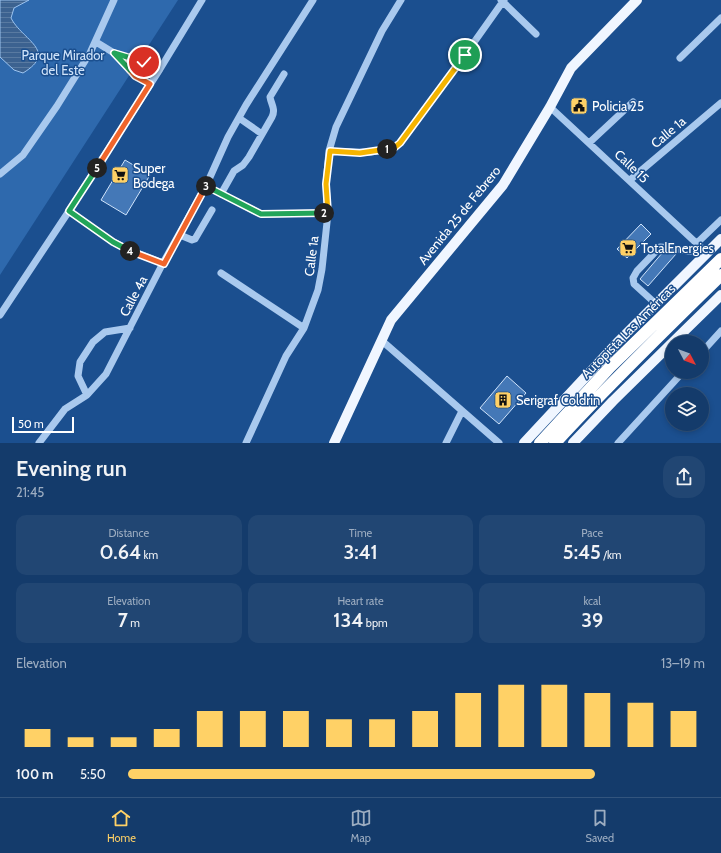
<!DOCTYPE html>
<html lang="en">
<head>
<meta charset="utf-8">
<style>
	:root { --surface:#143b6b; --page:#214673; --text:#f1f3f6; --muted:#9dadc1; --line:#33557e; --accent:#ffd166 }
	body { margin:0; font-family:Cabin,sans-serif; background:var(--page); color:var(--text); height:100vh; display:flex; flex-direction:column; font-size:15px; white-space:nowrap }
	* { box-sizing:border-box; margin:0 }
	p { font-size:13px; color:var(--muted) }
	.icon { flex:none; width:22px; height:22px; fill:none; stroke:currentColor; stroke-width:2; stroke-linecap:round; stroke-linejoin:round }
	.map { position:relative; height:443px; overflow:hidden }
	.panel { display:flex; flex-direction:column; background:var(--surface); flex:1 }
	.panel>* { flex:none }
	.needle { width:26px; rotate:131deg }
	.fabs { position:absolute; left:665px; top:335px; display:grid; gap:8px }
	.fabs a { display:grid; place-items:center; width:44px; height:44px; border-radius:50%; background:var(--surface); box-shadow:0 2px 6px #0003,0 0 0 1px var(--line); font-size:20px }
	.scale { position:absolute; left:12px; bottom:10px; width:62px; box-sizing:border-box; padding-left:4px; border:2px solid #fff; border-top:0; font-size:11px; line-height:14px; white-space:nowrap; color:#fff; -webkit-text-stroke:3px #1b4f8f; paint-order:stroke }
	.pin { position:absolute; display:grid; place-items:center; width:34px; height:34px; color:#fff; margin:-17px; border:2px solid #fff; border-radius:50%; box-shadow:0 1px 4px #0007 }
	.km { position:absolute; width:20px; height:20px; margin:-10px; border-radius:50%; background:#222; color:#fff; font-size:11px; line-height:20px; text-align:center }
	.round { display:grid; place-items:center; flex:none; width:42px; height:42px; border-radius:16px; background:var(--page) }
	.head { display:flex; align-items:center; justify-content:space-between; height:68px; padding:0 16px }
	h1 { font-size:22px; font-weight:600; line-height:30px }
	.stats { display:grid; grid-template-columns:repeat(3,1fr); gap:6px; height:68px; padding:4px 16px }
	.stats div { display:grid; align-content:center; border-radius:10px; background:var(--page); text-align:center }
	.stats b { font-size:20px; font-weight:600 }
	.stats small { font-size:11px; font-weight:400 }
	.stats p { font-size:11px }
	.chart { height:112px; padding:8px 16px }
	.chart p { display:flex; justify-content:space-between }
	.chart svg { width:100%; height:72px; margin-top:4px; stroke:var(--accent); stroke-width:6 }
	ul { padding:0 16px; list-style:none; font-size:13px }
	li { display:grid; grid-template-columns:64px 48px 1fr; align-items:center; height:30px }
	li i { height:10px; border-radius:5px; background:var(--accent) }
	.tabs { display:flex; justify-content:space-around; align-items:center; height:56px; border-top:1px solid var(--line); background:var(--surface); font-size:11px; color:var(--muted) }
	.tabs a { display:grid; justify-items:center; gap:2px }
	.tabs .on { color:var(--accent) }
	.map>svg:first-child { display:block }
	.park { fill:#2e69ad }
	.water { fill:url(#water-rules); stroke:#9cc4f0 }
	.building { fill:#4478b7; stroke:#cfe3fa }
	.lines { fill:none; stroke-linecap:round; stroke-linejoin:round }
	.minor { stroke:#a9c9ee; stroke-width:7 }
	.major { stroke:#f0f6ff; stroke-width:10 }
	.highway { stroke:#fff; stroke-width:12 }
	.split-1-casing { stroke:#fff; stroke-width:8 }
	.split-2-casing { stroke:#fff; stroke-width:8 }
	.split-3-casing { stroke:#fff; stroke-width:8 }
	.split-4-casing { stroke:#fff; stroke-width:8 }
	.split-5-casing { stroke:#fff; stroke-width:8 }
	.split-6-casing { stroke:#fff; stroke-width:8 }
	.split-7-casing { stroke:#fff; stroke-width:8 }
	.split-1 { stroke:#f5b400; stroke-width:5 }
	.split-2 { stroke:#f5b400; stroke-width:5 }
	.split-3 { stroke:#22a559; stroke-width:5 }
	.split-4 { stroke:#f0652b; stroke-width:5 }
	.split-5 { stroke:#22a559; stroke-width:5 }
	.split-6 { stroke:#f0652b; stroke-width:5 }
	.split-7 { stroke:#22a559; stroke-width:5 }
	.labels { text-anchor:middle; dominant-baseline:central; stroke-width:3; stroke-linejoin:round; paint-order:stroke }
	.park-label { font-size:13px; fill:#cfe3fa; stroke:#1b4f8f }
	.poi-label { font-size:13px; fill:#fff; stroke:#1b4f8f; text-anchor:start }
	.street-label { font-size:13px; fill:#fff; stroke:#1b4f8f }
</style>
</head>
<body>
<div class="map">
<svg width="721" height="443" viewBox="0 0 721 443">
	<defs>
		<pattern id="water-rules" width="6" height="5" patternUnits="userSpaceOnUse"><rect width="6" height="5" fill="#3c6290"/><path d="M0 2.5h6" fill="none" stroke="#597aa1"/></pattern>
	</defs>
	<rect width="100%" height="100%" fill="#1b4f8f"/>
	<path class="park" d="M 0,0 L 178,0 L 0,275 Z"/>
	<path class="water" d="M 0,0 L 29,0 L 14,8 L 11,18 C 22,40 59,51 23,73 L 14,70 L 0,57 Z"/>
	<path class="building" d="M 125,160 L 150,175 L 126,215 L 101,200 Z
		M 641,224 L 651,234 L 627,258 L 617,249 Z
		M 663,252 L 676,254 L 648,286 L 640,279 Z
		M 507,376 L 526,393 L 499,424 L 480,408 Z"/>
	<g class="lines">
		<path class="minor" d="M 501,0 L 536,34
			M 96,42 L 114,53 L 155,66
			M 114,53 L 135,76 L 150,84
			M 680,58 L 721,18
			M 550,107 L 707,253
			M 239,118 L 262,134
			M 589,143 L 633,102
			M 329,151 C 350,152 383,156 400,143 L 465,55 L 504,0
			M 0,174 L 23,155 L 57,106 L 90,53 L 114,0
			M 630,180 L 721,103
			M 206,186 L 261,214 L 328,213
			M 221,194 L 234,171 L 243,165 L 249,157 L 272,117 C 276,109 271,104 270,97 L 284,74
			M 69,211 L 113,242 L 132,251 L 163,263
			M 180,235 L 192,240 L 195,239 L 212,210
			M 697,243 L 721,220
			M 221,273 L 304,328
			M 656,304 L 634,284 L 633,278 L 637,271 L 660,247 C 672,247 684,251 697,252 L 702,248
			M 0,315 L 69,211 L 160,69 L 202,0
			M 381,340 L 499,443
			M 702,352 L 721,331
			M 87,395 L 78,376 L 80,362 L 93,342 L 105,332 L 130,328
			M 39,443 L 65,409 L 87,395 L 106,374 L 163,263 L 206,186 L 228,137 L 246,105 L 313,0
			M 246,443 L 286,356 L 304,328 L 318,290 L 322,269 L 328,213 L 326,184 L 329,151 L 336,127 L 382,31 L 401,0
			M 446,443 L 462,411
			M 618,443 L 683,372"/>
		<path class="major" d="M 673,342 L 721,295
			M 334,443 L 391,320 L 503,185 L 550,107 L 571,68 L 637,0
			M 524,443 L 619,341 L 721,239
			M 573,443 L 613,401 L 672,343"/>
		<path class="highway" d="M 540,443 L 610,367 L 721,259
			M 555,443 C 608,385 665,330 721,275"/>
	</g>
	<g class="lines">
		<defs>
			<path id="split-1" d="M 387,149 L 394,148 L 400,143 L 465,55"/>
			<path id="split-2" d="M 324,213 L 328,213 L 326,184 L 330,151 L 360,153 L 387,149"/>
			<path id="split-3" d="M 206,186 L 261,214 L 324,213"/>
			<path id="split-4" d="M 130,251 L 164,264 L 206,186"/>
			<path id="split-5" d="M 97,168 L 69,211 L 113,242 L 130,251"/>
			<path id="split-6" d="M 97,168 L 150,84 L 135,76 L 130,70"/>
			<path id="split-7" d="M 130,70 L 114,53 L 144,62"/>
		</defs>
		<use href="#split-1" class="split-1-casing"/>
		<use href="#split-2" class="split-2-casing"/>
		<use href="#split-3" class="split-3-casing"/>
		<use href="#split-4" class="split-4-casing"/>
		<use href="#split-5" class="split-5-casing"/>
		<use href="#split-6" class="split-6-casing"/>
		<use href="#split-7" class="split-7-casing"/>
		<use href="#split-1" class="split-1"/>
		<use href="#split-2" class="split-2"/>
		<use href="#split-3" class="split-3"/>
		<use href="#split-4" class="split-4"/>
		<use href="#split-5" class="split-5"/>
		<use href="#split-6" class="split-6"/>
		<use href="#split-7" class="split-7"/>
	</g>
	<defs>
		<symbol id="civic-square" viewBox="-11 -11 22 22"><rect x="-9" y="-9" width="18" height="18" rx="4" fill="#ffd166" stroke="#1b4f8f"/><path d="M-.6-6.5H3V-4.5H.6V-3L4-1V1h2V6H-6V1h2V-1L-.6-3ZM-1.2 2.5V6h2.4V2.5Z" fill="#111"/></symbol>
		<symbol id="supermarket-square" viewBox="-11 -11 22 22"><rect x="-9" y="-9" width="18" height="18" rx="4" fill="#ffd166" stroke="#1b4f8f"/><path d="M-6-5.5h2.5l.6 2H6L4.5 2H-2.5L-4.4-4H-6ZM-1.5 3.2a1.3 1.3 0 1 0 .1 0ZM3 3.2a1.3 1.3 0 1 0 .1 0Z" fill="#111"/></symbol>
		<symbol id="building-square" viewBox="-11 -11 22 22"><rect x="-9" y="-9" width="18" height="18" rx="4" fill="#ffd166" stroke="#1b4f8f"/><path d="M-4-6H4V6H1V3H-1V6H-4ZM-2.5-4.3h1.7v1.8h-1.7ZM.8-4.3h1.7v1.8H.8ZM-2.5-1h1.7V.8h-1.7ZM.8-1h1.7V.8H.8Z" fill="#111"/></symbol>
	</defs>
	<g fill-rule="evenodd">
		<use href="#civic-square" x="569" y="96" width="20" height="20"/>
		<use href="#supermarket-square" x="110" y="165" width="20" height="20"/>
		<use href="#supermarket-square" x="618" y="238" width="20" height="20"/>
		<use href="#building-square" x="493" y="390" width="20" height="20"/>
	</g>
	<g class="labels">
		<g class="park-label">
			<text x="63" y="55">Parque Mirador<tspan x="63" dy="15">del Este</tspan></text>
		</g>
		<g class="poi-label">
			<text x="592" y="106">Policia 25</text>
			<text x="133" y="168">Super<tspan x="133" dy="15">Bodega</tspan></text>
			<text x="641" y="248">TotalEnergies</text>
			<text x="516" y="400">Serigraf Coldrin</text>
		</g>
		<g class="street-label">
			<text transform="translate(668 132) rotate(-40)">Calle 1a</text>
			<text transform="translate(632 166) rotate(43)">Calle 15</text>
			<text transform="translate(459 215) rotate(-51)">Avenida 25 de Febrero</text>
			<text transform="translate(311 256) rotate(-83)">Calle 1a</text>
			<text transform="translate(133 296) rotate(-62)">Calle 4a</text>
			<text transform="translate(628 331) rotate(-45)">Autopista Las Américas</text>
		</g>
	</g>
</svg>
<div class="fabs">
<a><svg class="needle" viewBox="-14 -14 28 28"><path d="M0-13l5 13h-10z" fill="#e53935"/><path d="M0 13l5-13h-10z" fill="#9dadc1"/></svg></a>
<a><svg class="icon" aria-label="layers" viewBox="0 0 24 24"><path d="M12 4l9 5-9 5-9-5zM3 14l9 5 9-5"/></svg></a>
</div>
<div class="scale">50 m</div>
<div class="pin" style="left:465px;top:55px;background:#1e9e55"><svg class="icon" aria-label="arrive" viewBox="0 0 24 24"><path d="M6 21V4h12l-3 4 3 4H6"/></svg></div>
<div class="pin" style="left:144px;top:62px;background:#d93025"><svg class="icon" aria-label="check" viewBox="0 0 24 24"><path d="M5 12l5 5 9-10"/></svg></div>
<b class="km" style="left:387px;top:149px">1</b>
<b class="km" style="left:324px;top:213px">2</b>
<b class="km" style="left:206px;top:186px">3</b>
<b class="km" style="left:130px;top:251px">4</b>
<b class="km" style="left:97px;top:168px">5</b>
</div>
<section class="panel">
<div class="head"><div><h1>Evening run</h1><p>21:45</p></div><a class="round"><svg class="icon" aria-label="share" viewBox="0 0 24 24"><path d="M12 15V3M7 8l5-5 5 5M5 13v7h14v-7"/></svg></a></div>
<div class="stats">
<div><p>Distance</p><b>0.64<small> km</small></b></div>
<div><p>Time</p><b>3:41</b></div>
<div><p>Pace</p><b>5:45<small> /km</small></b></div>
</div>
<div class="stats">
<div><p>Elevation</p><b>7<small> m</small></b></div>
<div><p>Heart rate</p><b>134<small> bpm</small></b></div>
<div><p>kcal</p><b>39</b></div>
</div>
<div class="chart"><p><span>Elevation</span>13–19 m</p>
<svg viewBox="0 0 160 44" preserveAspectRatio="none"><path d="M5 44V33M15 44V38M25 44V38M35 44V33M45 44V22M55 44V22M65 44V22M75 44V27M85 44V27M95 44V22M105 44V11M115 44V6M125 44V6M135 44V11M145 44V17M155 44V22"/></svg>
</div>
<ul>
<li><b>100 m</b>5:50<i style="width:81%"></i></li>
</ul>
</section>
<nav class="tabs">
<a class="on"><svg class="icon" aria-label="home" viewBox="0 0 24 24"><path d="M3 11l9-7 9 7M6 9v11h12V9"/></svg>Home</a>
<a><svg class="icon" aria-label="map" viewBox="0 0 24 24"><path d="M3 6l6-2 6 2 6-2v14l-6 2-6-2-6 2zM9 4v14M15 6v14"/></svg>Map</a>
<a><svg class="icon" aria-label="saved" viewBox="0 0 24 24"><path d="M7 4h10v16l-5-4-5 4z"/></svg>Saved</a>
</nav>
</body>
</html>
